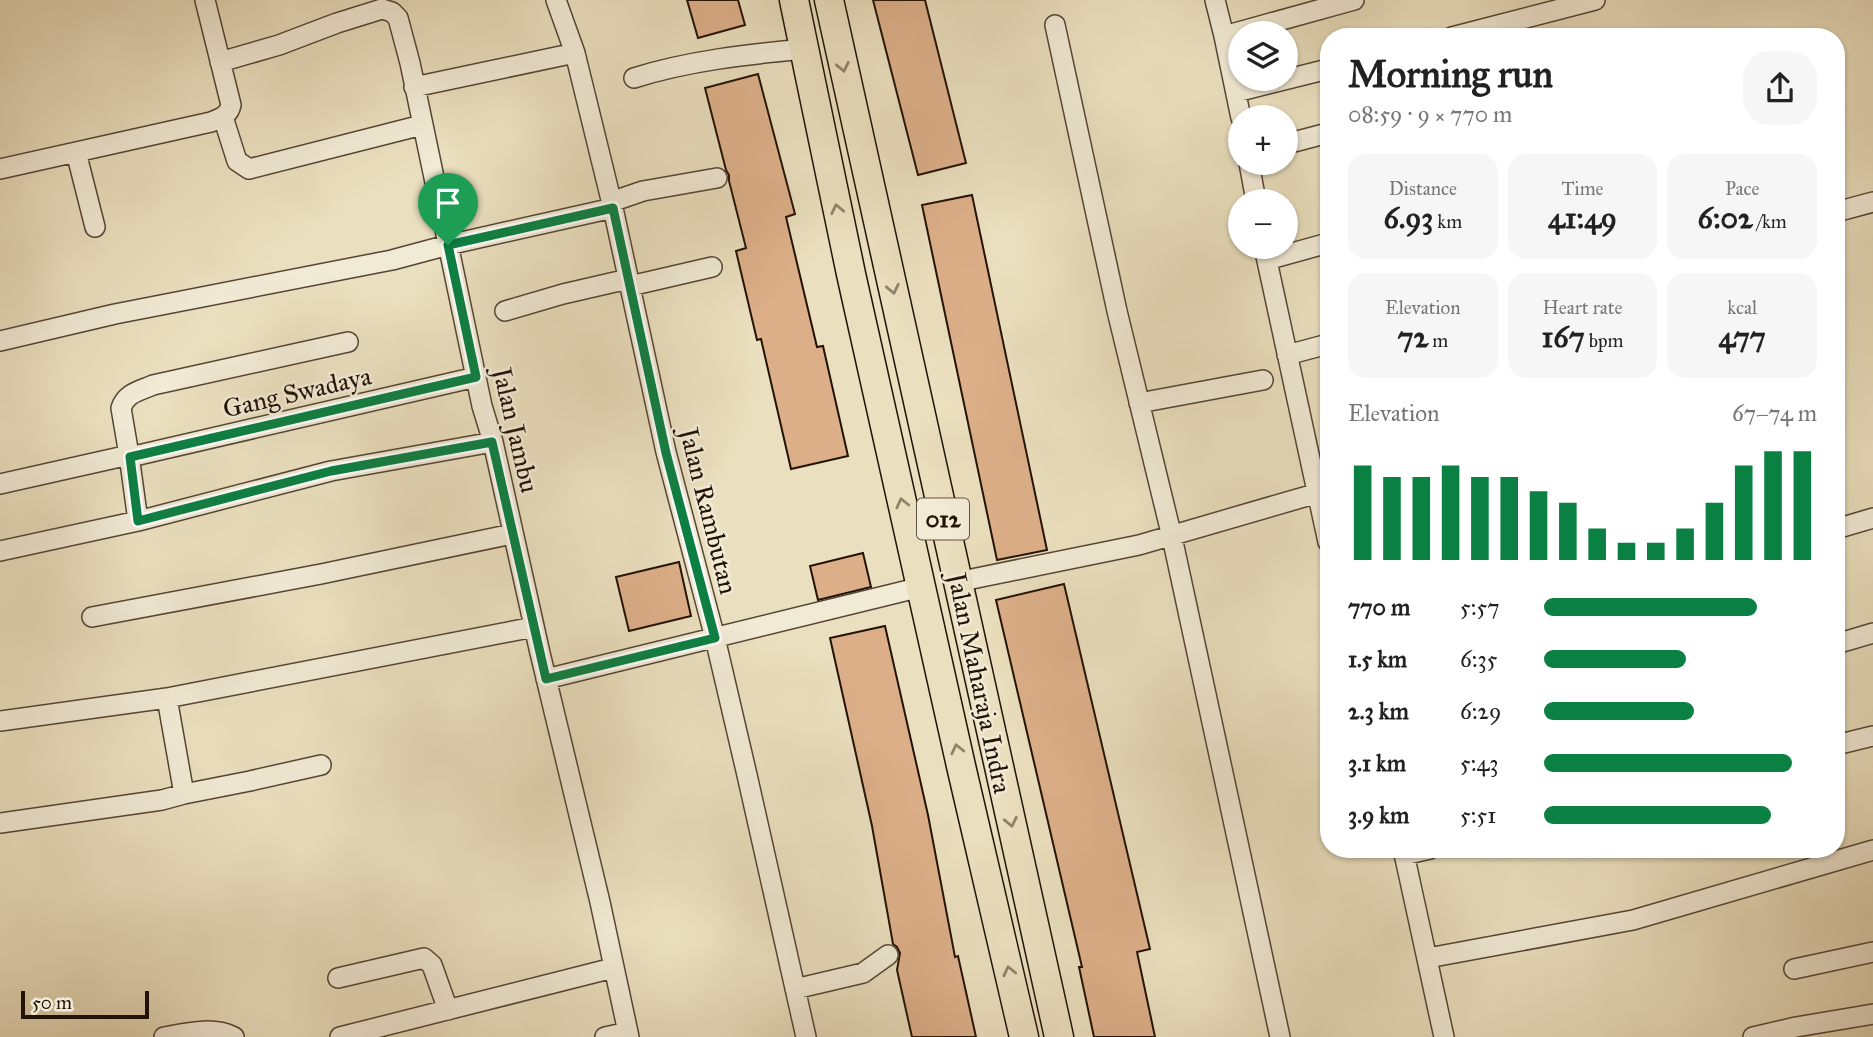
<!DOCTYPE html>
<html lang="en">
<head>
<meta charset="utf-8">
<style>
	:root { --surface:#fff; --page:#f6f6f6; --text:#222; --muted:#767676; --accent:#0b8043 }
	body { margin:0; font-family:"IM FELL Great Primer",serif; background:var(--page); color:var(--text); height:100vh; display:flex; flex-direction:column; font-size:26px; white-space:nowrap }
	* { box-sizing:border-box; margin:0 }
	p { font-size:23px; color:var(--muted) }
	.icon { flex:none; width:38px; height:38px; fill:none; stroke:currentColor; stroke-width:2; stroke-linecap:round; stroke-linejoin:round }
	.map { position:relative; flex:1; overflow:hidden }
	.details { position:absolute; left:1320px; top:28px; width:525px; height:830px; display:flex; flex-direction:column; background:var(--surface); border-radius:28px; box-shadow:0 2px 5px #0004 }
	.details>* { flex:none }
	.tools { position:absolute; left:1228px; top:21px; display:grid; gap:14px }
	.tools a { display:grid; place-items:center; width:70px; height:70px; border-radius:50%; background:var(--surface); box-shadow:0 2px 5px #0004; font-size:35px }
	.scale { position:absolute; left:21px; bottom:18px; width:128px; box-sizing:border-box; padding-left:7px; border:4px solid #231206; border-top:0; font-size:19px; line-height:24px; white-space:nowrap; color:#231206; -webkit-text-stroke:5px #f1ead5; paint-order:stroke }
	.pin { position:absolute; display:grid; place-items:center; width:60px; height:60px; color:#fff; margin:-72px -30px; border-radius:50% 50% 50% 0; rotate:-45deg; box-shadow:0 0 7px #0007 }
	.pin .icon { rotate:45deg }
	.round { display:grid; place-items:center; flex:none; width:74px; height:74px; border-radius:28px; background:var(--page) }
	.headline { display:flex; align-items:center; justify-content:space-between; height:119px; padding:0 28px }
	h1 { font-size:38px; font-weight:700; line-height:52px }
	.stats { display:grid; grid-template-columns:repeat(3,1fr); gap:10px; height:119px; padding:7px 28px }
	.stats div { display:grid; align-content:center; border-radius:18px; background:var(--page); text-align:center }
	.stats b { font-size:30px; font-weight:700 }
	.stats small { font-size:19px; font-weight:400 }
	.stats p { font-size:19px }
	.chart { height:196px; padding:14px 28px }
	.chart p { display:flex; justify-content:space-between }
	.chart svg { width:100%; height:126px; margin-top:7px; stroke:var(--accent); stroke-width:6 }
	ul { padding:0 28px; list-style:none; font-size:23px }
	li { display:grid; grid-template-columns:112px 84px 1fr; align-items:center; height:52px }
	li i { height:18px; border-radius:9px; background:var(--accent) }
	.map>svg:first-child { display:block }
	.building { fill:#dcaf89; stroke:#231206; stroke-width:2 }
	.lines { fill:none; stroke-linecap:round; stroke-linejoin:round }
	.minor-casing { stroke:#554534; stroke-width:22 }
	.highway-casing { stroke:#231206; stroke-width:31 }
	.minor { stroke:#f1ead5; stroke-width:19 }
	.highway { stroke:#eadfbe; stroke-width:28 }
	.oneway { stroke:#90836b }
	.route-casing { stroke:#fff; stroke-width:14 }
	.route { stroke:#0b8043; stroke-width:9 }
	.labels { text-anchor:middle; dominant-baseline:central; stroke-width:5; stroke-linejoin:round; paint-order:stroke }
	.shield { fill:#f1ead5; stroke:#615344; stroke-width:2 }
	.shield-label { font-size:24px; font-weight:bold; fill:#231206 }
	.street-label { font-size:26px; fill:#231206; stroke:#f1ead5 }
</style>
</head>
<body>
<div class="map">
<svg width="1873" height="1037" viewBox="0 0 1873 1037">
	<rect width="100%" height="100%" fill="#eadfbe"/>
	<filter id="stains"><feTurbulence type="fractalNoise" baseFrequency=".00286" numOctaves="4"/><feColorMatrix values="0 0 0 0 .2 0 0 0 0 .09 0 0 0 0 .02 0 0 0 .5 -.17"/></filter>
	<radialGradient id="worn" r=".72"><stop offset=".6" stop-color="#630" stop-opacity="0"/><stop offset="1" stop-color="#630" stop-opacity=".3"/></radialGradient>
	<path class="building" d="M 687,0 L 738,0 L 745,25 L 698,38 Z
		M 873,0 L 925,0 L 966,163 L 918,175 Z
		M 758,74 L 795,214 L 786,217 L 817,347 L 823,346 L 848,456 L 791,469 L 761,339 L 757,340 L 736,251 L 746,248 L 729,181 L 729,175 L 726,170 L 705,88 Z
		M 972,195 L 1047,550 L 997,560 L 922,205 Z
		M 863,553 L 871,587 L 818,600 L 810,566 Z
		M 679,562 L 691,616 L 629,631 L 616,577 Z
		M 1064,584 L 1150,949 L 1137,952 L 1155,1037 L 1094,1037 L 1079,967 L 1082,967 L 996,600 Z
		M 885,626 L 928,815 L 955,957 L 958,956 L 976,1037 L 912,1037 L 897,970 L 900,953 L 897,947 L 893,944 L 872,826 L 830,638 Z"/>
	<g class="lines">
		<defs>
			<path id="minor" d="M 556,0 L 575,53 L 613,208 L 666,452 L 715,638 L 747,775 L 806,1037
				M 1215,0 L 1224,36 L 1241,118
				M 1055,25 L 1117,311 L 1172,537 L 1280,1037
				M 1224,36 L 1354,0
				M 1452,37 L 1595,0
				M 220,62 L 279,45 L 337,23 L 382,9 L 392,12 L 398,18 L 410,63 L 482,406 L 493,442 L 540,653 L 600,902 L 629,1037
				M 634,78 C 687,61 749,54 805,49
				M 414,87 L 575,53
				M 1236,92 L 1328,69
				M 223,117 L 237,161 L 249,169 L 422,125
				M 1286,144 L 1328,133
				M 76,152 L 95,227
				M 1249,163 L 1256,201
				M 0,169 L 211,122 C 221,118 229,115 231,105 L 205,0
				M 611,202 L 643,191 L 717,178
				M 1836,212 L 1873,202
				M 1264,247 L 1328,542
				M 1267,260 L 1328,243
				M 630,286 L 712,267
				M 505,311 L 563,294 L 628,279
				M 0,341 L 115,314 L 392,260 L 448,245 L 613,208
				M 1287,355 L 1328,344
				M 1139,403 L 1263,380
				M 130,457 L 476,377
				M 0,484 L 129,455
				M 138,521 L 129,455 L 121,408 C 126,393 139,391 153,385 L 348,342
				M 1836,529 L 1873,518
				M 0,551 L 138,521 L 331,471 L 493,442
				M 957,582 L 1139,545 L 1328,490
				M 92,617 L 321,574 L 512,534
				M 1836,644 L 1873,633
				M 546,679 L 921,587
				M 0,721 L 167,698 L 534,627
				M 1836,745 L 1873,736
				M 184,794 L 250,781 L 321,765
				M 0,823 L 162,800 L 184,794 L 167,698
				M 1403,849 L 1444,1037
				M 1404,855 L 1430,849
				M 1428,958 L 1633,920 L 1873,850
				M 1794,969 L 1873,952
				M 338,978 L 424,958 L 432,965 L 448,1010
				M 795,989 L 863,973 L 888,955
				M 164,1037 C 186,1033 214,1026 234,1037
				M 340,1037 L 613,968
				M 605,1037 L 628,1032
				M 1753,1037 L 1796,1027 L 1873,1014"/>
			<path id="highway" d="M 794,0 L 851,274 L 961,766 L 1024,1037
				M 829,0 L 1059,1037"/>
		</defs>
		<use href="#minor" class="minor-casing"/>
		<use href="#highway" class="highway-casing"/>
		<use href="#minor" class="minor"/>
		<use href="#highway" class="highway"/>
	</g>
	<defs><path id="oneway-chevron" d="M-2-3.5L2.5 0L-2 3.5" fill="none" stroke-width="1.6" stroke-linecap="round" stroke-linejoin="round" transform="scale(1.75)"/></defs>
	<g class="oneway">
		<use href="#oneway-chevron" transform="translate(843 67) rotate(78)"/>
		<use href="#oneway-chevron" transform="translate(837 209) rotate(-102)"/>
		<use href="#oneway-chevron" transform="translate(893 289) rotate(78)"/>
		<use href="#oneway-chevron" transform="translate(902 503) rotate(-103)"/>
		<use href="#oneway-chevron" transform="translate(957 749) rotate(-103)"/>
		<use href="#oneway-chevron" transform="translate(1011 822) rotate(78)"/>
		<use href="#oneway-chevron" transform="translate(1009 971) rotate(-103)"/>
	</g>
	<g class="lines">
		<defs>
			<path id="route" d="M 613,208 L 666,453 L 715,638 L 546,679 L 492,442 L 331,471 L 138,521 L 130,457 L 476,377 L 448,245 Z"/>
		</defs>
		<use href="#route" class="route-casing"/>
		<use href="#route" class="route"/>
	</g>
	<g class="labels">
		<rect class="shield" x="917" y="498.5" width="52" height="41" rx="5"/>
		<g class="shield-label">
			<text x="943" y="519">012</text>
		</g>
		<g class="street-label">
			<text transform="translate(297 392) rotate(-13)">Gang Swadaya</text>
			<text transform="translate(516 430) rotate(77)">Jalan Jambu</text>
			<text transform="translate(709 511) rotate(76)">Jalan Rambutan</text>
			<text transform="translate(980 683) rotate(78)">Jalan Maharaja Indra</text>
		</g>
	</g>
	<rect width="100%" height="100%" filter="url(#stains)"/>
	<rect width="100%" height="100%" fill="url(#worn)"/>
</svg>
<div class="tools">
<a><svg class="icon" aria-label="layers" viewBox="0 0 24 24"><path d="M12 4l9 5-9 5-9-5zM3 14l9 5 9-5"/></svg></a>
<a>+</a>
<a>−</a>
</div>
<div class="scale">50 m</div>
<div class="pin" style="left:448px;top:245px;background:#1e9e55"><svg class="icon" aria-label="arrive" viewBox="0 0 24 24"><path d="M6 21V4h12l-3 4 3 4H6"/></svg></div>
<section class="details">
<div class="headline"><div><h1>Morning run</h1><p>08:59 · 9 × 770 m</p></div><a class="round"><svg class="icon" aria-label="share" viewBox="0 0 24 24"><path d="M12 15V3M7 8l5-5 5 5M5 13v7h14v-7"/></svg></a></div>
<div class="stats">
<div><p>Distance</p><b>6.93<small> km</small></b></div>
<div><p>Time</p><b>41:49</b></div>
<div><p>Pace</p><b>6:02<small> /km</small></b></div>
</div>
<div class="stats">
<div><p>Elevation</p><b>72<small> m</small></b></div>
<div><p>Heart rate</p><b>167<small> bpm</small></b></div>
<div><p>kcal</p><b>477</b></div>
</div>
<div class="chart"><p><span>Elevation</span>67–74 m</p>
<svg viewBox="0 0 160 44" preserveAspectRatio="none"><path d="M5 44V11M15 44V15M25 44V15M35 44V11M45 44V15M55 44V15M65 44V20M75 44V24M85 44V33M95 44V38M105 44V38M115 44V33M125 44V24M135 44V11M145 44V6M155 44V6"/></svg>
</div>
<ul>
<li><b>770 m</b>5:57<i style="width:78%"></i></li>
<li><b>1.5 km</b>6:35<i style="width:52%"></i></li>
<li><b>2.3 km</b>6:29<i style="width:55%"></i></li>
<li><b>3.1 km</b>5:43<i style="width:91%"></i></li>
<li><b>3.9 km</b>5:51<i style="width:83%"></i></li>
</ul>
</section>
</div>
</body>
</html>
